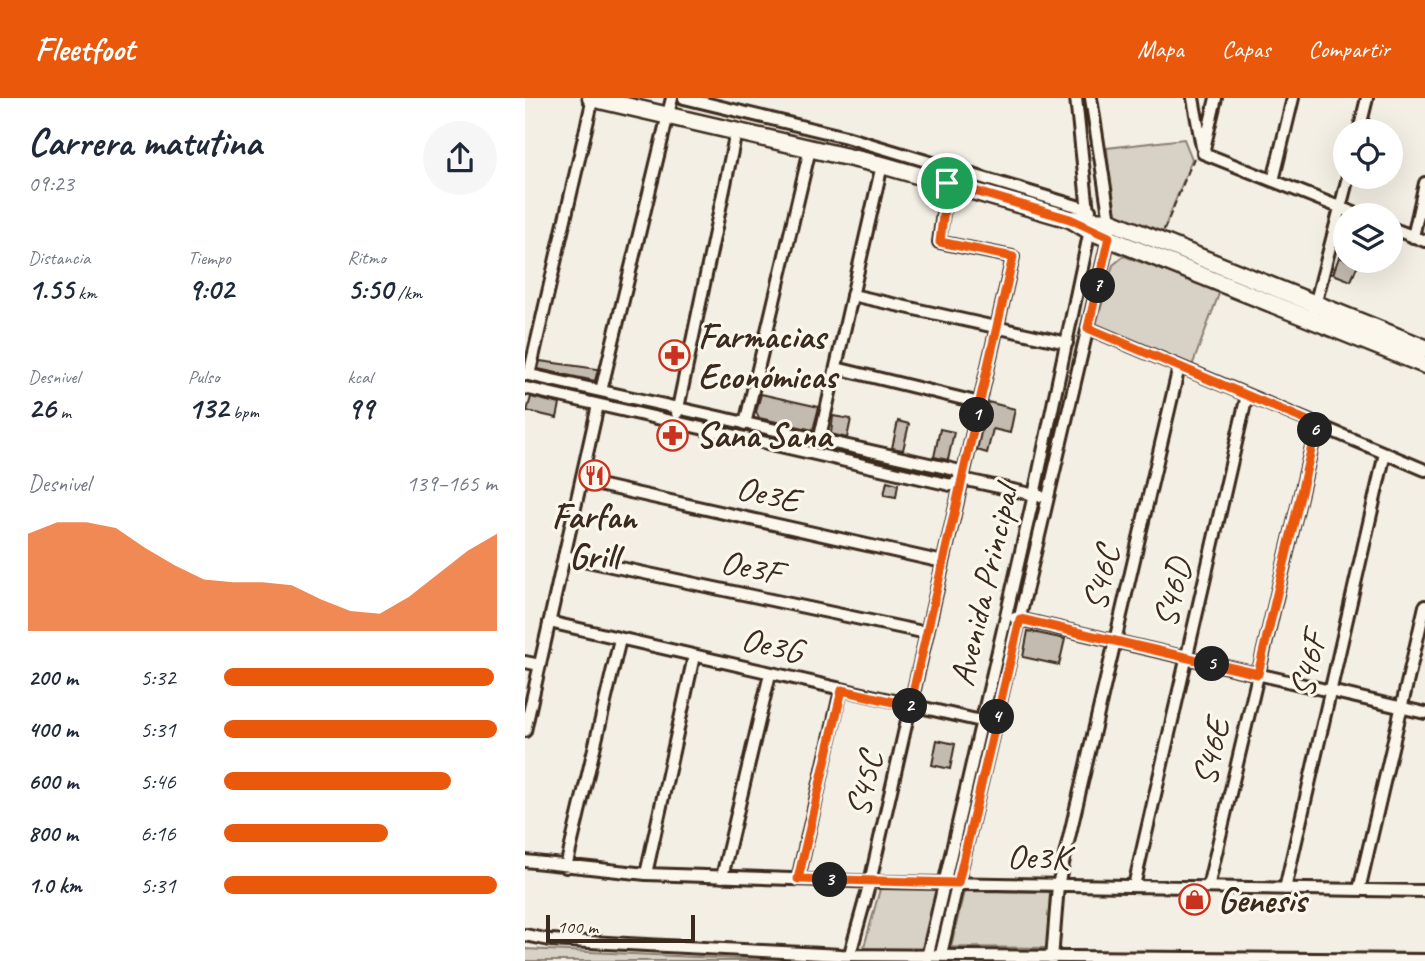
<!DOCTYPE html>
<html lang="es">
<head>
<meta charset="utf-8">
<style>
	:root { --surface:#fff; --page:#f6f6f7; --text:#1f2937; --muted:#747a83; --accent:#ea580c }
	body { margin:0; font-family:Caveat,sans-serif; background:var(--page); color:var(--text); height:100vh; display:flex; flex-direction:column; font-size:26px; white-space:nowrap }
	* { box-sizing:border-box; margin:0 }
	p { font-size:23px; color:var(--muted) }
	.icon { flex:none; width:38px; height:38px; fill:none; stroke:currentColor; stroke-width:2; stroke-linecap:round; stroke-linejoin:round }
	.map { position:relative; flex:1; overflow:hidden }
	.sheet { display:flex; flex-direction:column; background:var(--surface); width:525px }
	.sheet>* { flex:none }
	.controls { position:absolute; left:808px; top:21px; display:grid; gap:14px }
	.controls a { display:grid; place-items:center; width:70px; height:70px; border-radius:50%; background:var(--surface); box-shadow:0 7px 28px #0002; font-size:35px }
	.scale { position:absolute; left:21px; bottom:18px; width:149px; box-sizing:border-box; padding-left:7px; border:4px solid #3b2a1e; border-top:0; font-size:19px; line-height:24px; white-space:nowrap; color:#3b2a1e; -webkit-text-stroke:5px #fbf7ec; paint-order:stroke }
	.pin { position:absolute; display:grid; place-items:center; width:60px; height:60px; color:#fff; margin:-30px; border:4px solid #fff; border-radius:50%; box-shadow:0 2px 7px #0007 }
	.km { position:absolute; width:35px; height:35px; margin:-18px; border-radius:50%; background:#222; color:#fff; font-size:19px; line-height:35px; text-align:center }
	.round { display:grid; place-items:center; flex:none; width:74px; height:74px; border-radius:37px; background:var(--page) }
	.head { display:flex; align-items:center; justify-content:space-between; height:119px; padding:0 28px }
	h1 { font-size:38px; font-weight:800; line-height:52px }
	.figures { display:grid; grid-template-columns:repeat(3,1fr); gap:10px; height:119px; padding:7px 28px }
	.figures div { display:grid; align-content:center }
	.figures b { font-size:30px; font-weight:800 }
	.figures small { font-size:19px; font-weight:400 }
	.figures p { font-size:19px }
	.chart { height:196px; padding:14px 28px }
	.chart p { display:flex; justify-content:space-between }
	.chart svg { width:100%; height:126px; margin-top:7px; fill:var(--accent); opacity:.7 }
	ul { padding:0 28px; list-style:none; font-size:23px }
	li { display:grid; grid-template-columns:112px 84px 1fr; align-items:center; height:52px }
	li i { height:18px; border-radius:9px; background:var(--accent) }
	header { display:flex; align-items:center; gap:42px; box-sizing:border-box; height:98px; padding:0 35px; background:var(--accent); color:#fff }
	header strong { font-size:33px }
	nav { display:flex; gap:38px; margin-inline-start:auto; font-size:24px }
	main { display:flex; flex:1; min-height:0 }
	.map>svg:first-child { display:block }
	.green { fill:#d8d1c6; stroke:#8a7e72; stroke-width:2 }
	.building { fill:#c3bbb0; stroke:#3b2a1e; stroke-width:2 }
	.lines { fill:none; stroke-linecap:round; stroke-linejoin:round }
	.street-casing { stroke:#3b2a1e; stroke-width:16 }
	.secondary-casing { stroke:#3b2a1e; stroke-width:21 }
	.path { stroke:#3b2a1e; stroke-width:2; stroke-dasharray:7 5; stroke-linecap:butt }
	.street { stroke:#fbf7ec; stroke-width:10 }
	.secondary { stroke:#fbf7ec; stroke-width:16 }
	.route-casing { stroke:#fff; stroke-width:14 }
	.route { stroke:#ea580c; stroke-width:9 }
	.labels { text-anchor:middle; dominant-baseline:central; stroke-width:6; stroke-linejoin:round; paint-order:stroke }
	.poi-label { font-size:35px; font-weight:bold; fill:#3b2a1e; stroke:#fbf7ec; text-anchor:start }
	.street-label { font-size:35px; fill:#3b2a1e; stroke:#fbf7ec }
</style>
</head>
<body>
<header>
<strong>Fleetfoot</strong>
<nav><a>Mapa</a><a>Capas</a><a>Compartir</a></nav>
</header>
<main>
<section class="sheet">
<div class="head"><div><h1>Carrera matutina</h1><p>09:23</p></div><a class="round"><svg class="icon" aria-label="share" viewBox="0 0 24 24"><path d="M12 15V3M7 8l5-5 5 5M5 13v7h14v-7"/></svg></a></div>
<div class="figures">
<div><p>Distancia</p><b>1.55<small> km</small></b></div>
<div><p>Tiempo</p><b>9:02</b></div>
<div><p>Ritmo</p><b>5:50<small> /km</small></b></div>
</div>
<div class="figures">
<div><p>Desnivel</p><b>26<small> m</small></b></div>
<div><p>Pulso</p><b>132<small> bpm</small></b></div>
<div><p>kcal</p><b>99</b></div>
</div>
<div class="chart"><p><span>Desnivel</span>139–165 m</p>
<svg viewBox="0 0 160 44" preserveAspectRatio="none"><path d="M0 44V10L10 6L20 6L30 8L40 15L50 21L60 26L70 27L80 27L90 28L100 33L110 37L120 38L130 32L140 24L150 16L160 10V44z"/></svg>
</div>
<ul>
<li><b>200 m</b>5:32<i style="width:99%"></i></li>
<li><b>400 m</b>5:31<i style="width:100%"></i></li>
<li><b>600 m</b>5:46<i style="width:83%"></i></li>
<li><b>800 m</b>6:16<i style="width:60%"></i></li>
<li><b>1.0 km</b>5:31<i style="width:100%"></i></li>
</ul>
</section>
<div class="map">
<svg width="900" height="863" viewBox="0 0 900 863">
	<rect width="100%" height="100%" fill="#f3efe4"/>
	<filter id="ink" filterUnits="userSpaceOnUse"><feTurbulence type="fractalNoise" baseFrequency=".0143" numOctaves="2"/><feDisplacementMap in="SourceGraphic" scale="14" xChannelSelector="R" yChannelSelector="G"/><feConvolveMatrix kernelMatrix="1 2 1 2 8 2 1 2 1" color-interpolation-filters="sRGB"/></filter>
	<g filter="url(#ink)">
		<path class="green" d="M 659,41 L 667,61 L 637,136 L 588,118 L 582,50 Z
			M 599,158 L 695,193 L 667,268 L 571,227 L 588,167 Z
			M 357,784 L 420,785 L 403,856 L 337,856 Z
			M 439,793 L 525,794 L 522,850 L 426,849 Z
			M 0,851 L 257,863 L 0,863 Z"/>
		<path class="building" d="M 814,159 L 833,166 L 826,183 L 808,176 Z
			M 148,251 L 155,253 L 152,265 L 145,264 Z
			M 15,263 L 73,271 L 70,283 L 13,271 Z
			M 236,296 L 294,309 L 288,332 L 234,320 L 231,314 Z
			M 6,299 L 35,306 L 32,320 L 2,313 Z
			M 463,304 L 490,311 L 485,335 L 468,331 L 462,355 L 452,352 Z
			M 308,318 L 326,321 L 322,340 L 306,336 Z
			M 373,323 L 384,326 L 378,352 L 367,350 Z
			M 144,331 L 161,335 L 159,345 L 142,342 Z
			M 415,331 L 429,334 L 423,362 L 409,359 Z
			M 362,383 L 373,386 L 371,399 L 359,397 Z
			M 503,533 L 540,541 L 534,567 L 498,559 Z
			M 412,642 L 430,646 L 425,671 L 407,667 Z
			M 662,797 L 678,797 L 677,813 L 661,812 Z"/>
		<g class="lines">
			<defs>
				<path id="street" d="M 159,0 L 321,39 L 565,112
					M 668,0 L 677,49
					M 834,33 L 842,0
					M 678,55 L 834,117
					M 678,55 L 691,0
					M 748,83 L 768,0
					M 866,130 L 900,143
					M 888,139 L 900,85
					M 327,197 L 542,245
					M 789,211 L 823,79
					M 563,230 L 900,372
					M 311,270 L 455,305
					M 0,276 L 431,372 L 437,381
					M 4,277 L 68,0
					M 0,290 L 426,387 L 437,381 L 515,398
					M 76,293 L 147,0
					M 152,315 L 211,34
					M 220,326 L 285,51
					M 294,343 L 357,67
					M 56,383 L 418,464
					M 39,458 L 402,535
					M 490,520 L 900,615
					M 24,524 L 456,623
					M 0,564 L 15,567
					M 0,633 L 73,307
					M 0,763 L 121,776 L 357,784 L 900,793
					M 41,769 L 95,541
					M 121,776 L 169,558
					M 197,779 L 245,576
					M 273,781 L 316,592
					M 609,788 L 722,297
					M 683,789 L 792,327
					M 760,791 L 860,355
					M 834,792 L 900,508
					M 0,837 L 25,842 L 316,857 L 900,862
					M 325,856 L 345,784 L 488,159 L 414,144 L 422,85
					M 416,856 L 584,139 L 585,123 L 566,0
					M 402,860 L 509,397 L 565,132 L 551,0
					M 527,861 L 533,787 L 654,269"/>
				<path id="secondary" d="M 66,0 L 357,67 L 545,121 L 585,123 L 900,250
					M 547,122 L 565,133 L 900,267"/>
			</defs>
			<use href="#street" class="street-casing"/>
			<use href="#secondary" class="secondary-casing"/>
			<path class="path" d="M 639,132 L 669,60"/>
			<use href="#street" class="street"/>
			<use href="#secondary" class="secondary"/>
		</g>
	</g>
	<g class="lines" filter="url(#ink)">
		<defs>
			<path id="route" d="M 422,85 L 545,121 L 584,139 L 563,230 L 792,327 L 733,576 L 495,521 L 433,785 L 273,781 L 317,592 L 385,608 L 488,159 L 415,144 Z"/>
		</defs>
		<use href="#route" class="route-casing"/>
		<use href="#route" class="route"/>
	</g>
	<defs>
		<symbol id="pharmacy-ring" viewBox="-11 -11 22 22"><circle r="9.5" fill="#fbf7ec" stroke="#c8321e" stroke-width="1.5"/><path d="M-2-6h4v4h4v4h-4v4h-4v-4h-4v-4h4Z" fill="#c8321e"/></symbol>
		<symbol id="restaurant-ring" viewBox="-11 -11 22 22"><circle r="9.5" fill="#fbf7ec" stroke="#c8321e" stroke-width="1.5"/><path d="M-5-6h1v4h1v-4h1v4h1v-4h1v5L-1.5 .5V6h-2V.5L-5-1ZM5-6V6H3V1.5H1.5Q1.5-4 5-6Z" fill="#c8321e"/></symbol>
		<symbol id="shop-ring" viewBox="-11 -11 22 22"><circle r="9.5" fill="#fbf7ec" stroke="#c8321e" stroke-width="1.5"/><path d="M-5-2.5h2.3a2.7 3.5 0 0 1 5.4 0H5L5.5 6h-11ZM-1.5-2.5h3a1.5 2.3 0 0 0-3 0Z" fill="#c8321e"/></symbol>
	</defs>
	<g fill-rule="evenodd">
		<use href="#pharmacy-ring" x="132" y="240" width="35" height="35"/>
		<use href="#pharmacy-ring" x="130" y="320" width="35" height="35"/>
		<use href="#restaurant-ring" x="52" y="360" width="35" height="35"/>
		<use href="#shop-ring" x="652" y="784" width="35" height="35"/>
	</g>
	<g class="labels">
		<g class="poi-label">
			<text x="173" y="238">Farmacias<tspan x="173" dy="40">Económicas</tspan></text>
			<text x="171" y="337">Sana Sana</text>
			<text x="69" y="418" text-anchor="middle">Farfan<tspan x="69" dy="40">Grill</tspan></text>
			<text x="693" y="802">Genesis</text>
		</g>
		<g class="street-label">
			<text transform="translate(243 396) rotate(13)">Oe3E</text>
			<text transform="translate(226 469) rotate(12)">Oe3F</text>
			<text transform="translate(576 480) rotate(-77)">S46C</text>
			<text transform="translate(459 488) rotate(-77)">Avenida Principal</text>
			<text transform="translate(647 495) rotate(-77)">S46D</text>
			<text transform="translate(247 547) rotate(13)">Oe3G</text>
			<text transform="translate(783 567) rotate(-77)">S46F</text>
			<text transform="translate(686 654) rotate(-77)">S46E</text>
			<text transform="translate(339 686) rotate(-77)">S45C</text>
			<text transform="translate(513 759) rotate(1)">Oe3K</text>
		</g>
	</g>
</svg>
<div class="controls">
<a><svg class="icon" aria-label="locate" viewBox="0 0 24 24"><circle cx="12" cy="12" r="6"/><path d="M12 2v4M12 18v4M2 12h4M18 12h4"/></svg></a>
<a><svg class="icon" aria-label="layers" viewBox="0 0 24 24"><path d="M12 4l9 5-9 5-9-5zM3 14l9 5 9-5"/></svg></a>
</div>
<div class="scale">100 m</div>
<div class="pin" style="left:422px;top:85px;background:#1e9e55"><svg class="icon" aria-label="arrive" viewBox="0 0 24 24"><path d="M6 21V4h12l-3 4 3 4H6"/></svg></div>
<b class="km" style="left:452px;top:317px">1</b>
<b class="km" style="left:385px;top:608px">2</b>
<b class="km" style="left:305px;top:782px">3</b>
<b class="km" style="left:472px;top:619px">4</b>
<b class="km" style="left:687px;top:566px">5</b>
<b class="km" style="left:790px;top:332px">6</b>
<b class="km" style="left:573px;top:188px">7</b>
</div>
</main>
</body>
</html>
